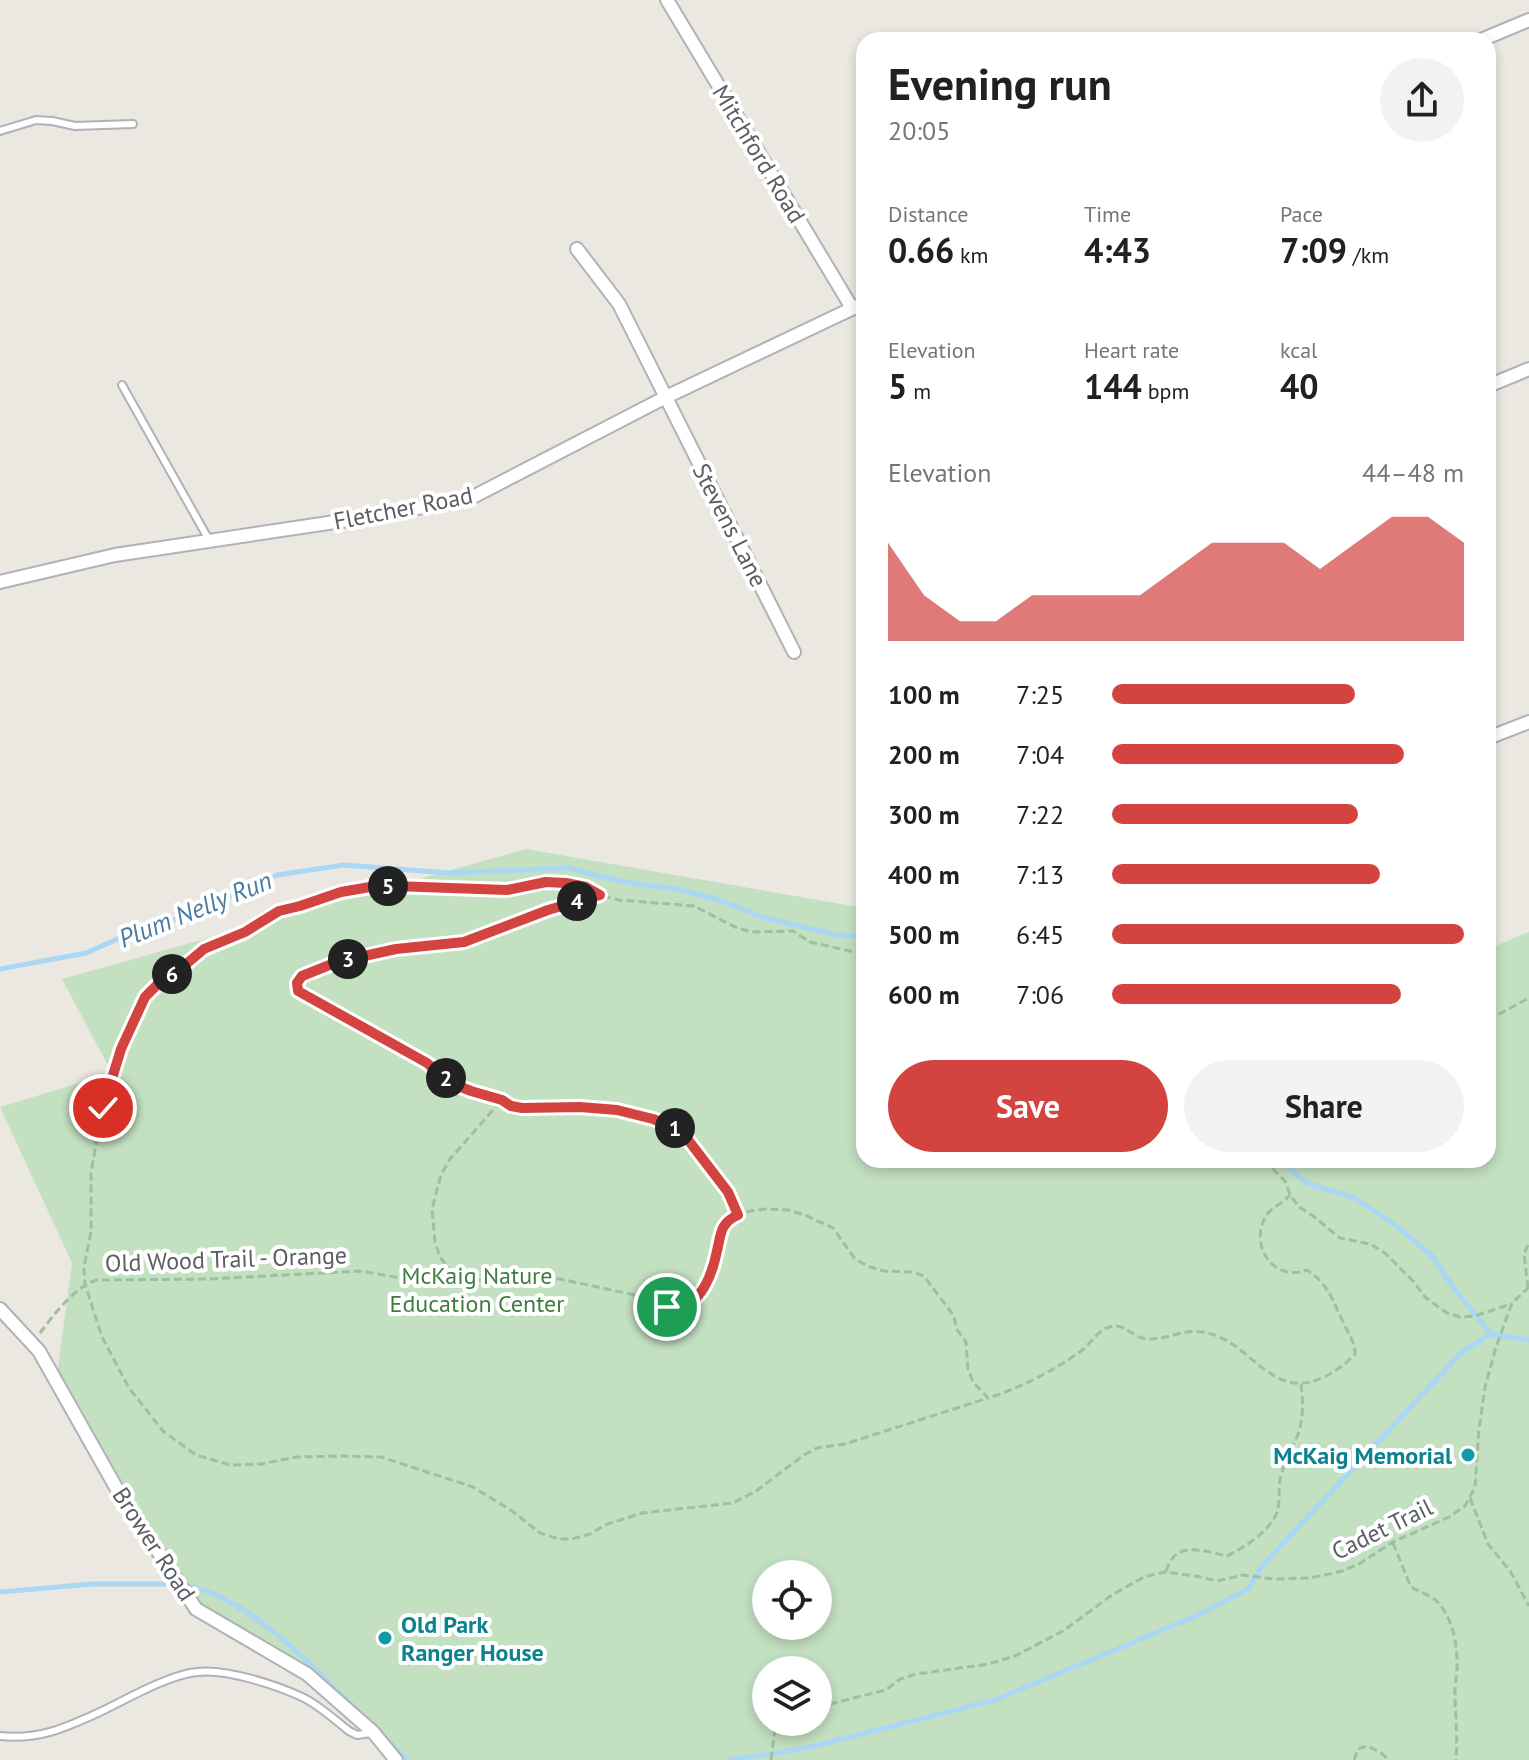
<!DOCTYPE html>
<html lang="en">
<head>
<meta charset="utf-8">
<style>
	:root { --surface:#fff; --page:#f2f2f2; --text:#202124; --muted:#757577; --accent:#d34340 }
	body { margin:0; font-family:"PT Sans",sans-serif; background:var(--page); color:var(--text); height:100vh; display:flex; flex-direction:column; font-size:30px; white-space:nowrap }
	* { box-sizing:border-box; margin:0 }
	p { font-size:26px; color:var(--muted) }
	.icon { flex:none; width:44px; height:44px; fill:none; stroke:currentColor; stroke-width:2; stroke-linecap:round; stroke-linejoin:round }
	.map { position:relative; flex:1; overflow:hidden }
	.sheet { position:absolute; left:856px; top:32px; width:640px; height:1136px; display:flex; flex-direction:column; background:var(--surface); border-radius:24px; box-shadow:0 4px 12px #0003 }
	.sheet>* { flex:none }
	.buttons { position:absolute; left:752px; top:1560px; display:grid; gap:16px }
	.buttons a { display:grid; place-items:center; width:80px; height:80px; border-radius:50%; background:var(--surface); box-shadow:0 4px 12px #0003; font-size:40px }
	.pin { position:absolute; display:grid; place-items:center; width:68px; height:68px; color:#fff; margin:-34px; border:4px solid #fff; border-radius:50%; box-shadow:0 2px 8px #0007 }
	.km { position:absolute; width:40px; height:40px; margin:-20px; border-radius:50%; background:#222; color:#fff; font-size:22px; line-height:40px; text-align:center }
	.round { display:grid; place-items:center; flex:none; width:84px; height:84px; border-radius:42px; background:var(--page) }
	.summary { display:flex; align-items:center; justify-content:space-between; height:136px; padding:0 32px }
	h1 { font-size:44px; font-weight:700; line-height:60px }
	.figures { display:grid; grid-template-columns:repeat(3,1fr); gap:12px; height:136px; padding:8px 32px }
	.figures div { display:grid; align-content:center }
	.figures b { font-size:34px; font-weight:700 }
	.figures small { font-size:22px; font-weight:400 }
	.figures p { font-size:22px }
	.chart { height:224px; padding:16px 32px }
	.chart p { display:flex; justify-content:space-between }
	.chart svg { width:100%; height:144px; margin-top:8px; fill:var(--accent); opacity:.7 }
	.button { display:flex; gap:16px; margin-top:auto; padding:16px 32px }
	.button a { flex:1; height:92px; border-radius:48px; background:var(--accent); color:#fff; font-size:32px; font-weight:700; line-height:92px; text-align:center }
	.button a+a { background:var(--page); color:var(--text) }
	ul { padding:0 32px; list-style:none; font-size:26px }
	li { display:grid; grid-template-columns:128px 96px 1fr; align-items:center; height:60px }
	li i { height:20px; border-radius:10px; background:var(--accent) }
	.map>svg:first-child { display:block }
	.green { fill:#c3e0c1; fill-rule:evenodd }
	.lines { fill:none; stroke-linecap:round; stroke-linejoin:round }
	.stream { stroke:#a9d7f4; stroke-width:5 }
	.lane-casing { stroke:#afb2b6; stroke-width:10 }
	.street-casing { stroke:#afb2b6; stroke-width:16 }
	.path { stroke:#9bc0a3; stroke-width:3; stroke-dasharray:8 4; stroke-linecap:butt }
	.lane { stroke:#fff; stroke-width:6 }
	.street { stroke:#fff; stroke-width:12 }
	.route-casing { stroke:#fff; stroke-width:16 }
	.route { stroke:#d34340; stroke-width:10 }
	.culture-dot { fill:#0f9aa8; stroke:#fff; stroke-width:3 }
	.labels { text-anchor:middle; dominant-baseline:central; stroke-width:8; stroke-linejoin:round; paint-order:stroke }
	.street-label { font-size:24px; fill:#5a5d61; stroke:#fff }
	.park-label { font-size:24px; fill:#3f7c3e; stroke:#fff }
	.culture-label { font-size:24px; font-weight:bold; fill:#0d838f; stroke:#fff; text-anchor:end }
	.water-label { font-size:26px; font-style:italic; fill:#4a7aa3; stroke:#fff }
</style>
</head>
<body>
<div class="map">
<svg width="1529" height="1760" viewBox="0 0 1529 1760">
	<rect width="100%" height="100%" fill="#ebe8e2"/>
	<path class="green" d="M 526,849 L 864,908 L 864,1160 L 1488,1160 L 1488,949 L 1529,932 L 1529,1760 L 396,1760 L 307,1674 L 196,1609 L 56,1382 L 72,1263 L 0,1107 L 112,1073 L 62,979 ZM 766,1574 L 818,1574 L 818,1626 L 766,1626 ZM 766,1670 L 818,1670 L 818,1722 L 766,1722 Z"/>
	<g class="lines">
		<path class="stream" d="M 0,969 L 86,953 L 131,933 L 183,917 L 277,875 L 344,865 L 449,873 L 570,868 L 601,877 L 642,885 L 679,889 L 719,900 L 765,918 L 837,935 L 864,937
			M 1280,1160 L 1306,1183 L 1354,1198 L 1398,1227 L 1432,1256 L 1455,1290 L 1491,1334
			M 189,1586 C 250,1599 313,1666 356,1710
			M 0,1592 L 92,1584 L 171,1584
			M 386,1739 L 407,1760
			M 729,1760 L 806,1748 L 995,1700 L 1196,1616 L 1248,1589 L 1262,1566 L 1461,1353 L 1491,1334 L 1529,1340"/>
		<defs>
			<path id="lane" d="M 0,131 L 36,120 L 52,121 L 75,126 L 133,124
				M 122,385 L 209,540
				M 0,1736 C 39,1740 65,1728 100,1712 C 127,1699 168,1675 197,1672 C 226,1668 279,1686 304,1698 C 320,1706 335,1720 349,1731 L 357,1735 L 371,1733"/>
			<path id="street" d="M 667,0 L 852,308
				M 1481,40 L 1529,20
				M 577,249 L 619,304 L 794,652
				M 1488,386 L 1529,369
				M 0,582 L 115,555 L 355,519 L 469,499 L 666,397 L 864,303
				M 1488,738 L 1529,722
				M 0,1309 L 39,1351 L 118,1491 L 196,1609 L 307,1674 L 373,1732 L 396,1760"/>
		</defs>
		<use href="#lane" class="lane-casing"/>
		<use href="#street" class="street-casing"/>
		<path class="path" d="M 597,895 L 492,930 L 464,942 L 396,949 L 337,962 L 302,976 L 297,983 L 298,991 L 356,1025 L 398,1046 L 427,1063 L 451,1083 L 471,1091 L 522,1108 L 580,1107 L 617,1110 L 653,1119 L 682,1132 L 728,1192 L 738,1215
			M 864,951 L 854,952 L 810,942 L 793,931 L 751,932 L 735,927 L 694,906 L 619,900 L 603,896 L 586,887 L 566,883 L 546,882 L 507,890 L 394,886 L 370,887 L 341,892 L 300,906 L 279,911 L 245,932 L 204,949 L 185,965 L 160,982 L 145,997 L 121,1049 L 103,1108 L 97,1138 L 91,1173 L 91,1232 L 84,1267 L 85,1284 L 102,1337 L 129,1388 L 163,1431 L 196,1455 L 230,1465 L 261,1464 L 296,1457 L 343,1456 L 381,1457 L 473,1487 L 512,1511 L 540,1533 L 559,1539 L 572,1539 L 590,1534 L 605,1525 L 642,1513 L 733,1503 L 756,1491 L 804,1455 L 817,1448 L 845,1444 L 988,1398
			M 1488,1020 L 1529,998
			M 1264,1160 L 1285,1181 L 1290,1195 L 1299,1207 L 1313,1216 L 1340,1238 L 1370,1244 L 1385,1253 L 1413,1281 L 1426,1298 L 1447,1313 L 1460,1317 L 1475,1316 L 1511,1304
			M 460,1283 L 440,1257 L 435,1242 L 432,1209 L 441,1175 L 450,1159 L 500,1102
			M 1528,1288 L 1524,1254 L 1529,1242
			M 40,1333 C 55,1313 73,1289 96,1280 L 210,1279 L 359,1271 L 415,1280 L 460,1283 L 494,1278 L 560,1279 L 644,1297 L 667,1307 L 682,1307 L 694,1300 L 705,1287 L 717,1251 L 721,1230 L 733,1217 L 744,1212 L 765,1209 L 788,1210 L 805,1215 L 833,1228 L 855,1259 L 870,1267 L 884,1271 L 913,1272 L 924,1276 L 954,1316 L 956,1328 L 966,1342 L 968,1369 L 973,1382 L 988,1398 C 1018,1389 1055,1370 1081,1351 C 1092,1343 1099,1327 1114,1326 C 1126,1325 1135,1339 1148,1339 C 1166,1340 1183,1329 1202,1332 C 1251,1338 1270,1405 1326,1376 C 1337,1370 1347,1363 1355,1354 C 1355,1342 1349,1335 1344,1324 C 1333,1302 1329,1284 1307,1270 C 1276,1282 1252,1250 1263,1222 C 1268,1207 1281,1206 1290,1195
			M 1470,1498 L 1488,1544 L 1510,1571 L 1529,1606
			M 1393,1543 L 1411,1587 C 1418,1591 1426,1594 1433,1598 C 1452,1612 1458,1645 1457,1667 C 1457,1675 1455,1683 1455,1692 C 1455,1714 1458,1737 1456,1760
			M 1166,1571 C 1168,1567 1169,1562 1172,1559 C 1183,1542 1211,1553 1227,1556 C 1245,1547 1264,1535 1275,1517 C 1281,1505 1278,1493 1280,1480 C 1284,1461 1292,1450 1298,1434 C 1304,1417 1303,1401 1301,1384
			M 818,1707 L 886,1690 L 900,1679 L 916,1674 L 989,1664 L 1015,1656 L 1063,1631 L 1112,1595 L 1144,1577 L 1165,1572 L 1196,1576 L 1217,1581 L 1243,1575 L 1273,1579 L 1309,1578 L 1325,1575 L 1342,1571 L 1359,1564 L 1393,1542 L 1449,1517 L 1465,1506 L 1475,1487 L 1479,1429 L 1485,1387 L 1496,1347 L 1512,1303 L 1529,1287
			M 771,1760 L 776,1722
			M 1354,1760 L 1358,1749 L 1367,1746 L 1380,1752 L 1389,1760"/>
		<use href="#lane" class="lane"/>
		<use href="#street" class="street"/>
	</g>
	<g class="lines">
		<defs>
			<path id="route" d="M 103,1108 L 121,1049 L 145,997 L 160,982 L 185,965 L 204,949 L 245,932 L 279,911 L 300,906 L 341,892 L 370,887 L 394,886 L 507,890 L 546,882 L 566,883 L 586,887 L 600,895 L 548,910 L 464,942 L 396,949 L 337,962 L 302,976 L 297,983 L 298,991 L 427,1063 L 451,1083 L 471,1091 L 502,1100 L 511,1106 L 522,1108 L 580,1107 L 617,1110 L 653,1119 L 674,1127 L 682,1132 L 728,1192 L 738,1215 C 720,1223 721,1234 717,1251 C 713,1271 703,1302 680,1307 C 676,1308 672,1307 667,1307"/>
		</defs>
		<use href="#route" class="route-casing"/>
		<use href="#route" class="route"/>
	</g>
	<g class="culture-dot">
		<circle cx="1468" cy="1455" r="8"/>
		<circle cx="385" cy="1638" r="8"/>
	</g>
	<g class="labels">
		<g class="street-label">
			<text transform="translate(759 154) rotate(59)">Mitchford Road</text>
			<text transform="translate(403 508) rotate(-11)">Fletcher Road</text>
			<text transform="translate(730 525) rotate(63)">Stevens Lane</text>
			<text transform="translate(226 1259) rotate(-2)">Old Wood Trail - Orange</text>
			<text transform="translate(1382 1529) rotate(-26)">Cadet Trail</text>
			<text transform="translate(154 1544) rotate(57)">Brower Road</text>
		</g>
		<g class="park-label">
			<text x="477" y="1275">McKaig Nature<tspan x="477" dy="28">Education Center</tspan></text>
		</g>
		<g class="culture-label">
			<text x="1452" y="1455">McKaig Memorial</text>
			<text x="401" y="1624" text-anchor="start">Old Park<tspan x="401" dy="28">Ranger House</tspan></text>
		</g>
		<g class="water-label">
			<text transform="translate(195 909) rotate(-22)">Plum Nelly Run</text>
		</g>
	</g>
</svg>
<div class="buttons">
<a><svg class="icon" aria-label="locate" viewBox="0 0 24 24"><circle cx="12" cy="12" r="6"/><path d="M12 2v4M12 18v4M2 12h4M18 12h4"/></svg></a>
<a><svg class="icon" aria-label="layers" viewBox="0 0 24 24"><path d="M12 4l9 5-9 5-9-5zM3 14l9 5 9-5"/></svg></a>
</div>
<div class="pin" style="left:667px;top:1307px;background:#1e9e55"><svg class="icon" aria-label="arrive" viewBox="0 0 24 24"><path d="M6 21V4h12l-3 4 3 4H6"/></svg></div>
<div class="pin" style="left:103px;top:1108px;background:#d93025"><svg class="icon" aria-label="check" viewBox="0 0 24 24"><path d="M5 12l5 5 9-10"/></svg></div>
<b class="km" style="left:675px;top:1128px">1</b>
<b class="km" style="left:446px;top:1078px">2</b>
<b class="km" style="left:348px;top:959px">3</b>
<b class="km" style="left:577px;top:901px">4</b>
<b class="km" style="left:388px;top:886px">5</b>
<b class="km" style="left:172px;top:974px">6</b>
<section class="sheet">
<div class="summary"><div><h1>Evening run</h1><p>20:05</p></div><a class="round"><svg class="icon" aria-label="share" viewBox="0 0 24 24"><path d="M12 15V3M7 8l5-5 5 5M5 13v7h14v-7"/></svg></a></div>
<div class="figures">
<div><p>Distance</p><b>0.66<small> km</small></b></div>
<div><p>Time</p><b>4:43</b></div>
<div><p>Pace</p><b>7:09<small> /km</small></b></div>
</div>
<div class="figures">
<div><p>Elevation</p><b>5<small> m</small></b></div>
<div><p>Heart rate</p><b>144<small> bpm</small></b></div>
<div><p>kcal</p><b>40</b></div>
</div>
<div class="chart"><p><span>Elevation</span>44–48 m</p>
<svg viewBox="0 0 160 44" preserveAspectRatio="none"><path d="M0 44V14L10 30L20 38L30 38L40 30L50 30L60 30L70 30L80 22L90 14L100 14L110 14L120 22L130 14L140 6L150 6L160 14V44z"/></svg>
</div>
<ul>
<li><b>100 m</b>7:25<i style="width:69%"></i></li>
<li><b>200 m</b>7:04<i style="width:83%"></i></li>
<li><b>300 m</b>7:22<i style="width:70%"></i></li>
<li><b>400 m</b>7:13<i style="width:76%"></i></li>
<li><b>500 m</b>6:45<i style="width:100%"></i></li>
<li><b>600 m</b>7:06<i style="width:82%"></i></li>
</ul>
<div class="button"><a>Save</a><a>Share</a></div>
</section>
</div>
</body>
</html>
